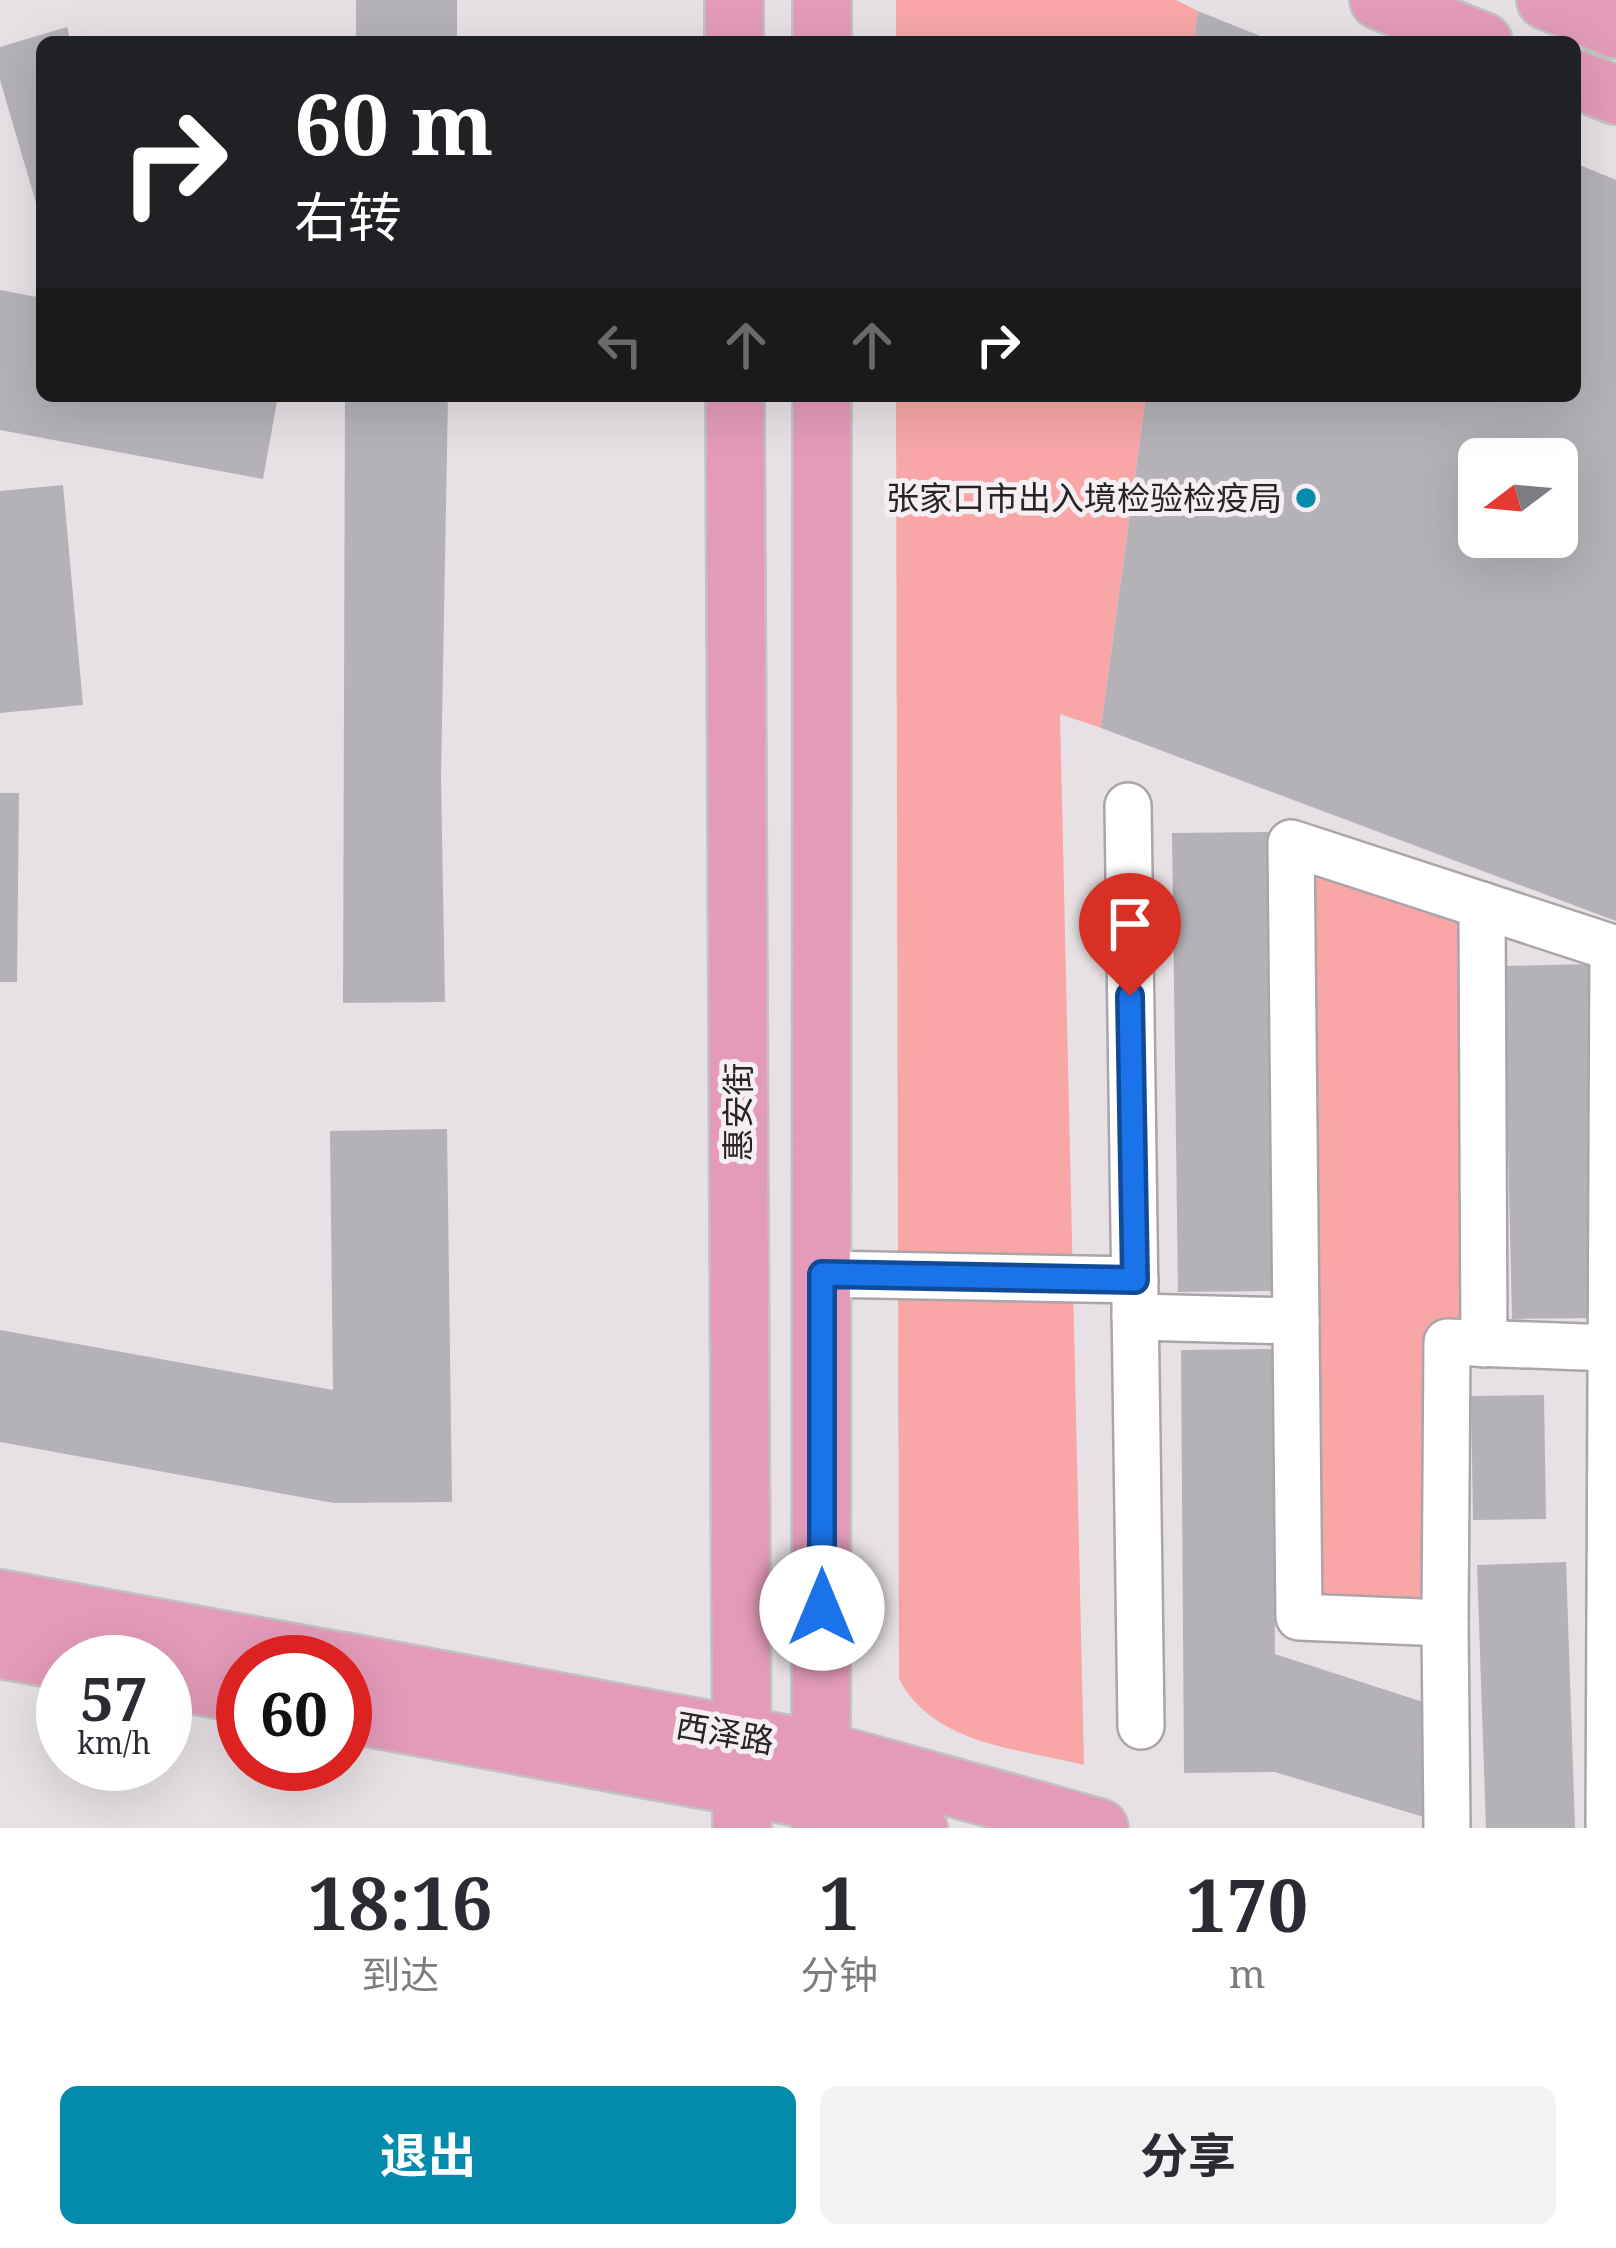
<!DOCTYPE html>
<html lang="zh">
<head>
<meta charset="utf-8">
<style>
	body { margin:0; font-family:"Noto Serif","Noto Sans SC",serif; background:#f2f2f3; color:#2b2b33; height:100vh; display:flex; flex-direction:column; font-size:45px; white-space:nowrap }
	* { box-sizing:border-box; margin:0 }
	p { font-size:39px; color:#7c7c81 }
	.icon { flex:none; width:66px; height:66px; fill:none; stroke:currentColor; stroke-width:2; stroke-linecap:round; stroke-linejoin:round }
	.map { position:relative; height:1828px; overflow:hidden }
	.drawer { display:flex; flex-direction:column; background:#fff; flex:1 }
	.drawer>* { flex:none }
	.hud { position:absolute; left:36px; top:36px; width:1545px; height:366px; border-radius:18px; box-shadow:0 12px 48px #0002; background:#202124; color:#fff; overflow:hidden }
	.needle { width:78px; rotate:254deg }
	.controls { position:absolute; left:1458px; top:438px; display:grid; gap:24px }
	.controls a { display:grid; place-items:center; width:120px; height:120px; border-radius:18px; background:#fff; box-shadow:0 12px 48px #0002; font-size:60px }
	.speed { position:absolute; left:36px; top:1635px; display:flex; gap:24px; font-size:60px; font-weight:700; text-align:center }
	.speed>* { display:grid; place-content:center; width:156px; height:156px; border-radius:50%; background:#fff; box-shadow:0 12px 48px #0002; line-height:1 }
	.speed small { font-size:30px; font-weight:400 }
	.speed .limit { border:18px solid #d22; background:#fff; color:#111 }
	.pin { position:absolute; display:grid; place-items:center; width:102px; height:102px; color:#fff; margin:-123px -51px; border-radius:50% 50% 50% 0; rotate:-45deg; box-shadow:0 0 12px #0007 }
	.pin .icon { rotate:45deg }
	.me { position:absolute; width:132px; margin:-66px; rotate:0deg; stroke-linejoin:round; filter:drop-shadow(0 0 9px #0008) }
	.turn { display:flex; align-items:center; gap:42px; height:252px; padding:0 60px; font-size:54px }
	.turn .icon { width:156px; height:156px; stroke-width:2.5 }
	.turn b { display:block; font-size:84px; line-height:102px }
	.lanes { display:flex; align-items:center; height:114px; padding:0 60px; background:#0003; justify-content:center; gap:60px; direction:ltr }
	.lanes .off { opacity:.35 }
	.eta { display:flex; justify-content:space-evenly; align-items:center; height:204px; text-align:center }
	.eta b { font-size:72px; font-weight:700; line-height:84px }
	.cta { display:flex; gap:24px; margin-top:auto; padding:24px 60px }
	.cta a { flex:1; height:138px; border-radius:18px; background:#048bab; color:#fff; font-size:48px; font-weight:700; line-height:138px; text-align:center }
	.cta a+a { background:#f2f2f3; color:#2b2b33 }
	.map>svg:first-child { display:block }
</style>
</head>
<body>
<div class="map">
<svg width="1616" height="1828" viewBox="0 0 1616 1828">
	<rect width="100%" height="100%" fill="#e7e1e6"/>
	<!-- green -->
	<g fill="#f8a6a6">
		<polygon points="896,0 1176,0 1198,11 1194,42 896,42"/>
		<path d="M896 396H1146L1101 728 1060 714 1084 1765C1016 1748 934 1745 899 1679Z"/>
		<polygon points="1308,870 1468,918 1473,1327 1434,1324 1429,1606 1314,1601"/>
	</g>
	<!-- building -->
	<g fill="#b4b1b7" fill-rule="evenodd">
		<rect x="356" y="0" width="101" height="42"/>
		<polygon points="1198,11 1275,42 1194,42"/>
		<polygon points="67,27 71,42 42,42 41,220 0,80 0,47"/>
		<path d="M1575 163 1616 180V921L1101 728 1146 396H1575ZM1479 459H1557V537H1479Z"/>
		<polygon points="0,290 42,298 42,396 278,396 263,479 0,430"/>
		<polygon points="345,396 448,396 441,777 445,1002 343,1003"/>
		<polygon points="63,485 83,705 0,713 0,491"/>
		<polygon points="0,793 19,793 17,982 0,982"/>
		<polygon points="1268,832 1274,1291 1178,1292 1172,833"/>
		<polygon points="1590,964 1598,1318 1512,1319 1504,966"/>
		<polygon points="447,1129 452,1502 334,1503 0,1442 0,1330 333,1390 330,1131"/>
		<polygon points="1273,1349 1275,1654 1426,1703 1427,1818 1275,1772 1184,1773 1181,1350"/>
		<polygon points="1544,1395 1546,1519 1473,1520 1471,1396"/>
		<polygon points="1566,1562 1575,1828 1486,1828 1477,1565"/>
	</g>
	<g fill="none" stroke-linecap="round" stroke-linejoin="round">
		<!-- minor casing -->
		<g stroke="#aba5aa" stroke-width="50">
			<g id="minor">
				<polyline points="1128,806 1141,1726"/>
				<polyline points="1482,905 1484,1344"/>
				<polyline points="822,1274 1135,1280"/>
				<polyline points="1135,1317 1296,1321"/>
				<polyline points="1445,1623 1447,1828"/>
				<polyline points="1609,1828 1613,948 1291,843 1299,1617 1445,1623 1447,1342 1611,1348"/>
			</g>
		</g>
		<!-- major casing -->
		<g stroke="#c2c2c2" stroke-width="62">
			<g id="major">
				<polyline points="734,0 734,42"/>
				<polyline points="822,0 822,42"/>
				<polyline points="1379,0 1483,42"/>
				<polyline points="1546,0 1616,29"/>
				<polyline points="1575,79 1616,95"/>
				<polyline points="735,396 742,1828"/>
				<polyline points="0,1599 342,1662"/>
				<polyline points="0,1649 71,1662"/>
				<polyline points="345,1662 822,1751 1099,1828"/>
				<polyline points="165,1679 243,1694"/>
				<polyline points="345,1713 820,1801 918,1828"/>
				<polyline points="821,1828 822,396"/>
			</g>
		</g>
		<!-- minor -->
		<use href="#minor" stroke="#fff" stroke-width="45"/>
		<!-- major -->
		<use href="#major" stroke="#e39bb9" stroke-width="57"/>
	</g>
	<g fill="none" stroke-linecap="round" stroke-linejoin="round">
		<!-- route casing -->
		<g stroke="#114b97" stroke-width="30">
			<polyline id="route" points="822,1608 822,1274 1135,1280 1130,996"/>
		</g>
		<!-- route -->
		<use href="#route" stroke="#1a73e8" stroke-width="21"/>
	</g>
	<!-- markers -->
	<circle fill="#048bab" stroke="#f5eff3" stroke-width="4.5" cx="1306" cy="498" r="12"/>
	<g text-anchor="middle" stroke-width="10" stroke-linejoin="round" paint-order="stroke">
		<!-- poi labels -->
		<g font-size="33" fill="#262425" stroke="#f5eff3" text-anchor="end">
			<text x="1282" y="510">张家口市出入境检验检疫局</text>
		</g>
		<!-- street labels -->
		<g font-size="33" fill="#262425" stroke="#f5eff3">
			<text transform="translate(738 1112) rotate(-90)" y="12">惠安街</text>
			<text transform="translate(725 1733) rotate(10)" y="12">西泽路</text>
		</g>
	</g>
</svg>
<div class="controls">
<a><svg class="needle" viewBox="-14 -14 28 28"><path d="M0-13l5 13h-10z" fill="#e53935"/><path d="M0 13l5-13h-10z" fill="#7c7c81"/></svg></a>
</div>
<div class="speed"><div>57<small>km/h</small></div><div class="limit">60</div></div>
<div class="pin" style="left:1130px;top:996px;background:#d93025"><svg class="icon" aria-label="arrive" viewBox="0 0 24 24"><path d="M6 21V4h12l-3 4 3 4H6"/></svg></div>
<svg class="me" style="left:822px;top:1608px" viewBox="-20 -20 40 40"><circle r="19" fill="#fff"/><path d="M0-13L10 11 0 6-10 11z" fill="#1a73e8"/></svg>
<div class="hud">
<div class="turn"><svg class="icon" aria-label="right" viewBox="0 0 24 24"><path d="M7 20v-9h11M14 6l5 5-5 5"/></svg><div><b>60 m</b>右转</div></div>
<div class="lanes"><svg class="icon off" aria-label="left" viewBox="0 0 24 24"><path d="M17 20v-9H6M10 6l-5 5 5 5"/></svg><svg class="icon off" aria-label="ahead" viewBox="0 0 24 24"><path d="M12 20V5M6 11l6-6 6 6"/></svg><svg class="icon off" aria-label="ahead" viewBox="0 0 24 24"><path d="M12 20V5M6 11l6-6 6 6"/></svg><svg class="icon" aria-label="right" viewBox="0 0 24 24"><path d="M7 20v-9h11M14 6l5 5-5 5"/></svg></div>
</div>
</div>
<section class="drawer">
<div class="eta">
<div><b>18:16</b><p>到达</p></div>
<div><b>1</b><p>分钟</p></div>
<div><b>170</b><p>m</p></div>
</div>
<div class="cta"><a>退出</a><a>分享</a></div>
</section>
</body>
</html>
